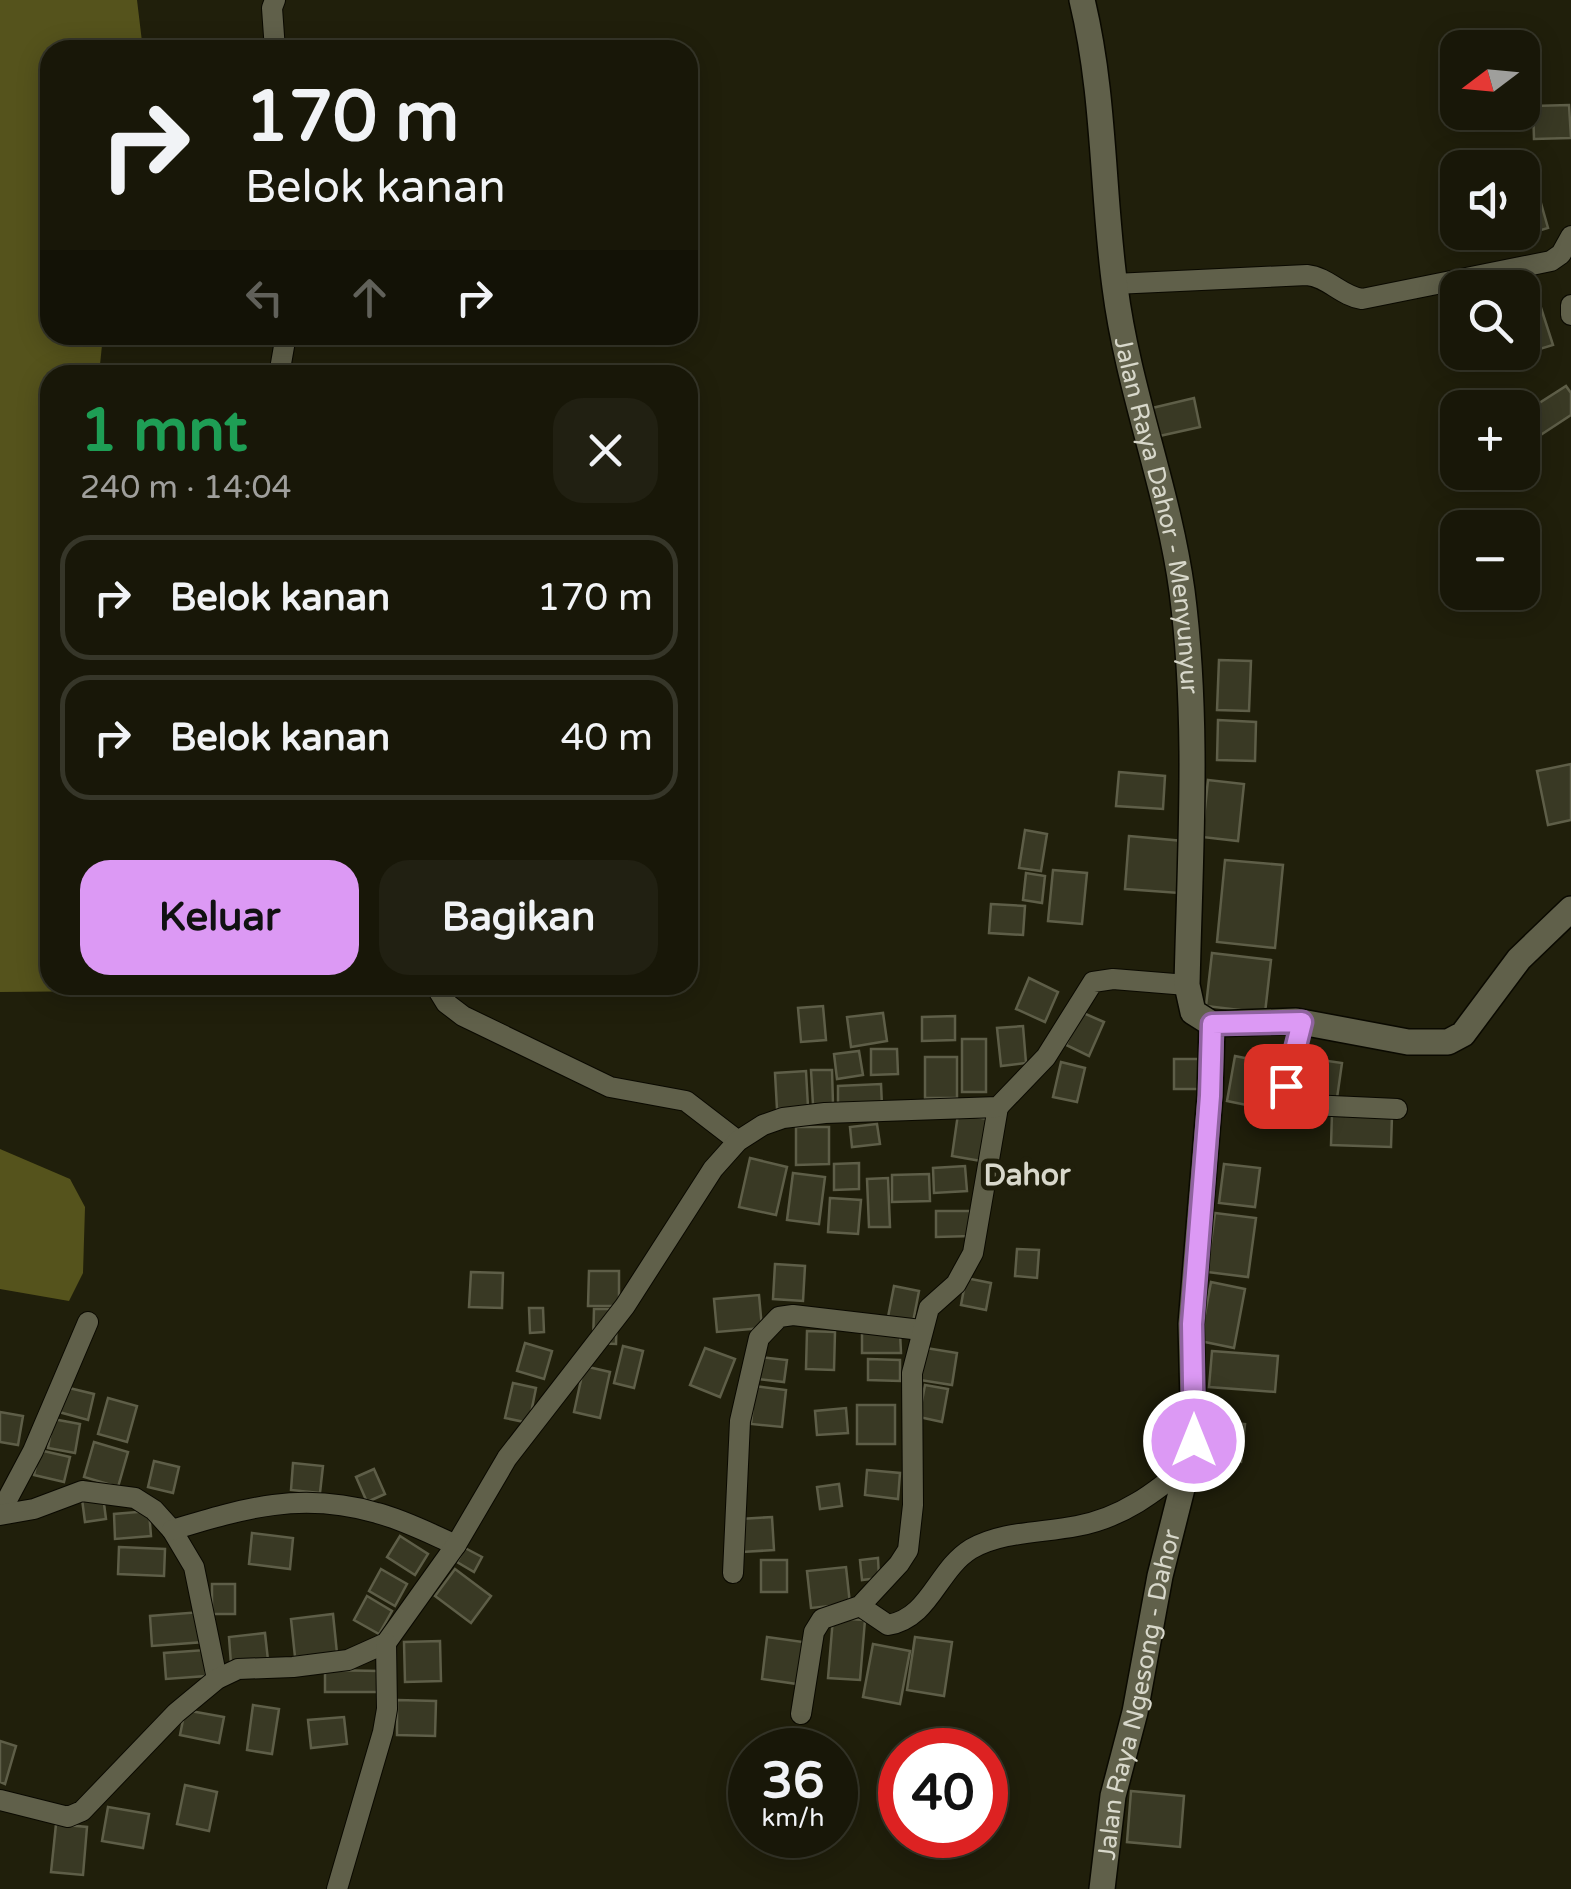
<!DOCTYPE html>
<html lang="id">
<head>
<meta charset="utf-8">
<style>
	body { margin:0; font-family:"Varela Round",sans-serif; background:#212012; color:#f1f3f6; height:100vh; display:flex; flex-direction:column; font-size:38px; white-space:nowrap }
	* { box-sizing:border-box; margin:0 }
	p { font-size:32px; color:#9f9f9c }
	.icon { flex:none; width:55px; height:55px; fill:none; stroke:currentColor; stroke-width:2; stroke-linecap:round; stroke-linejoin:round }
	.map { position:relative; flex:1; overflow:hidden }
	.sheet { position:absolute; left:40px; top:365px; width:658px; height:630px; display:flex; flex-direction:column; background:#181708; border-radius:30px; box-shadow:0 5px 25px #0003,0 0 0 2px #363629 }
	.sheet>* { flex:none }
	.hud { position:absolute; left:40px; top:40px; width:658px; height:305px; border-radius:30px; box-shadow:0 5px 25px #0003,0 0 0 2px #363629; background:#181708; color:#f1f3f6; overflow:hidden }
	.needle { width:65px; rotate:254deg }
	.fabs { position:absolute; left:1440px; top:30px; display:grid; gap:20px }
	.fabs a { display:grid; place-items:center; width:100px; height:100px; border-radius:20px; background:#181708; box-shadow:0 5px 25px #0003,0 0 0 2px #363629; font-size:50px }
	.speed { position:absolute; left:728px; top:1728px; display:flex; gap:20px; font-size:50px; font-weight:700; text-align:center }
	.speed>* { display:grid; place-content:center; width:130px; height:130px; border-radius:50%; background:#181708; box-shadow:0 5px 25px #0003,0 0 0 2px #363629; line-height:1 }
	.speed small { font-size:25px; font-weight:400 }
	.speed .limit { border:15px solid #d22; background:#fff; color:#111 }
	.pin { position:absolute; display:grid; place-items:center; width:85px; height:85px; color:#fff; margin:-42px; border-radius:20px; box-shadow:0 5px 15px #0006 }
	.me { position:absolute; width:110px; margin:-55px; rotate:0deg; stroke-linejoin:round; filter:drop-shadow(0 0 8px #0008) }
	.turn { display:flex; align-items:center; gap:35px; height:210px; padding:0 40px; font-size:45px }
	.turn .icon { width:130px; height:130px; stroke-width:2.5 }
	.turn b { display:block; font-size:70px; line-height:85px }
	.lanes { display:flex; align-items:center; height:95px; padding:0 40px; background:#0003; justify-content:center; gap:50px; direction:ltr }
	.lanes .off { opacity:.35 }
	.round { display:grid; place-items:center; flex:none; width:105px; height:105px; border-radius:30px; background:#212012 }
	.summary { display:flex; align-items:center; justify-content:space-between; height:170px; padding:0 40px }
	h1 { font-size:60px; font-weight:800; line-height:75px; color:#1e9e55 }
	.cta { display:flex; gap:20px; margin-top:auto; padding:20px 40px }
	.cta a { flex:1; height:115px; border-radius:30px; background:#dc99f4; color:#111; font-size:40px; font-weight:800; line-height:115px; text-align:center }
	.cta a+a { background:#212012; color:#f1f3f6 }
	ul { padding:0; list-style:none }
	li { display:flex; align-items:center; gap:30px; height:125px; margin:0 20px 15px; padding:0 20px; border:5px solid #363629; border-radius:30px }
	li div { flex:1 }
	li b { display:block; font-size:38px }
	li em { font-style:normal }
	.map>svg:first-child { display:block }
</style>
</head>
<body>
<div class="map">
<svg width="1571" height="1889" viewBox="0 0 1571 1889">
	<rect width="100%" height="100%" fill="#201f0b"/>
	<!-- forest -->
	<g fill="#55531c">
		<polygon points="0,0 137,0 143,50 50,50 50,335 103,335 99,375 50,375 50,985 108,985 107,991 0,992"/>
		<polygon points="0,1149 70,1179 85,1207 83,1273 69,1301 0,1289"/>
	</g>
	<!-- building -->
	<g fill="#393924" stroke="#5e5e48" stroke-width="2.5">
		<polygon points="1569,105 1571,138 1534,139 1533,106"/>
		<polygon points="1535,182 1548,228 1508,240 1506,232 1522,232 1522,186"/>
		<polygon points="1533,283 1553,345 1530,352 1522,327 1522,288 1519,288"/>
		<polygon points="1566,386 1571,393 1571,415 1536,438 1522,414"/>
		<polygon points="1194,398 1200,427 1155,437 1148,409"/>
		<polygon points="1219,660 1251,661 1249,711 1217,710"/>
		<polygon points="1218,720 1256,722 1255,761 1217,760"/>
		<polygon points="1571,764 1571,820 1548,825 1537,771"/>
		<polygon points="1119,772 1165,776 1163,809 1116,806"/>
		<polygon points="1208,780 1244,784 1238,841 1202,837"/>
		<polygon points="1025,830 1047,834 1041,871 1019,868"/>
		<polygon points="1129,836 1183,841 1179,893 1125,889"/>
		<polygon points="1225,860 1283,865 1275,948 1217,942"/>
		<polygon points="1053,870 1087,873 1082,924 1048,921"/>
		<polygon points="1026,873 1045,876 1042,903 1023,900"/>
		<polygon points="991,904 1025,906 1023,935 989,933"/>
		<polygon points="1212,953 1271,960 1265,1013 1206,1006"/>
		<polygon points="1029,978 1058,992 1045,1022 1016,1009"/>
		<polygon points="823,1006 826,1040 801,1042 798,1008"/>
		<polygon points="1081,1012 1104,1022 1089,1056 1066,1045"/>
		<polygon points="883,1013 887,1041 851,1047 847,1017"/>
		<polygon points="955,1016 955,1040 922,1041 922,1017"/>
		<polygon points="1023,1026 1026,1063 1001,1066 997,1028"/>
		<rect x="962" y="1039" width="24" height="53"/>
		<polygon points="871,1049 897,1049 898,1074 871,1075"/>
		<polygon points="859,1051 863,1075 837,1079 834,1054"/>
		<polygon points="1235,1056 1280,1065 1271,1110 1227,1101"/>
		<rect x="925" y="1057" width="32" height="41"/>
		<polygon points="1307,1058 1342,1063 1337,1098 1302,1093"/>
		<rect x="1174" y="1059" width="27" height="30"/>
		<polygon points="1061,1062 1085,1068 1077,1102 1053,1097"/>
		<polygon points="811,1070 832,1070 833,1104 813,1105"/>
		<polygon points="806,1071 808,1107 777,1109 775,1073"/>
		<polygon points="881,1084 882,1106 838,1107 838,1086"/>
		<polygon points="1332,1113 1392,1116 1391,1147 1331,1145"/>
		<polygon points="958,1114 988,1119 981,1161 952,1156"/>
		<polygon points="877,1124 880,1144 852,1147 850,1127"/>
		<polygon points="796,1127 829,1127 829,1164 796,1165"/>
		<polygon points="750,1158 787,1167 776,1215 739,1207"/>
		<polygon points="859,1163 859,1189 834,1190 834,1164"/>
		<polygon points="1224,1164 1260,1168 1255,1207 1219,1203"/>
		<polygon points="965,1166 967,1191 934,1193 933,1168"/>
		<polygon points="793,1173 825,1177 819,1224 787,1220"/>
		<polygon points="929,1174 930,1201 892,1202 892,1175"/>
		<polygon points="888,1178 890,1227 869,1227 867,1179"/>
		<polygon points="830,1198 861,1200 858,1234 828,1232"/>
		<polygon points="936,1211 970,1211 971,1236 936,1237"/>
		<polygon points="1215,1213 1256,1218 1248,1277 1207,1272"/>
		<polygon points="1017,1249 1039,1250 1037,1278 1015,1276"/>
		<polygon points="775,1264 805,1266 803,1301 773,1299"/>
		<polygon points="589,1271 619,1271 619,1306 588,1306"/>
		<polygon points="471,1272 503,1273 502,1308 469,1307"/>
		<polygon points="966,1278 991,1283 986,1310 961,1305"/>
		<polygon points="1211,1282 1245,1289 1234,1348 1200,1341"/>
		<polygon points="894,1286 919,1291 913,1322 888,1317"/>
		<polygon points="759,1295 762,1328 717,1332 714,1299"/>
		<polygon points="529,1308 543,1308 544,1332 530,1333"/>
		<polygon points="594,1309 617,1309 616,1344 593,1343"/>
		<polygon points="807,1331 835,1332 834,1370 806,1369"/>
		<polygon points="862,1332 900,1332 901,1353 862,1353"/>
		<polygon points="525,1343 552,1351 544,1379 517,1371"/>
		<polygon points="623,1346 643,1351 634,1388 614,1383"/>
		<polygon points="705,1348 735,1359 720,1397 690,1385"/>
		<polygon points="926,1348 957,1353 952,1385 920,1380"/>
		<polygon points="1212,1351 1278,1356 1275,1392 1209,1387"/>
		<polygon points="760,1357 787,1360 784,1382 757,1379"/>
		<polygon points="868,1359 900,1360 900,1381 868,1380"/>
		<polygon points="584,1366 610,1372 600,1418 574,1412"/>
		<polygon points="513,1383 536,1388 529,1423 505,1418"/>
		<polygon points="925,1385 948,1389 942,1422 919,1417"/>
		<polygon points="755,1386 786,1390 782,1427 751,1424"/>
		<polygon points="65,1387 94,1394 88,1420 59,1412"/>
		<polygon points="108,1398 137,1406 127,1442 98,1434"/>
		<rect x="857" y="1405" width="38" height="39"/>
		<polygon points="846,1408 848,1433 817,1435 815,1411"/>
		<polygon points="0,1412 23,1416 18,1445 0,1442"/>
		<polygon points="53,1419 80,1424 75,1453 48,1448"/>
		<polygon points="1206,1420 1245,1424 1241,1462 1203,1458"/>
		<polygon points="94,1442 128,1452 118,1487 84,1477"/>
		<polygon points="39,1450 70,1457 64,1482 34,1475"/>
		<polygon points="154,1461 179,1467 173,1493 148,1487"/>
		<polygon points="293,1463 323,1466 320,1493 291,1490"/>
		<polygon points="374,1469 385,1494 367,1502 356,1477"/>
		<polygon points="867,1470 900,1473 898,1499 865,1495"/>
		<polygon points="839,1484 842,1506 820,1509 817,1487"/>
		<polygon points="103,1496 106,1519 85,1522 82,1499"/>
		<polygon points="149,1511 151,1536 115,1539 114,1514"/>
		<polygon points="772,1517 774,1550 742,1552 740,1519"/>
		<polygon points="252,1533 293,1538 290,1569 249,1564"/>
		<polygon points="400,1536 428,1554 415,1575 387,1557"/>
		<polygon points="119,1547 165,1549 164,1576 118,1574"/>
		<polygon points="465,1548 482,1557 474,1572 457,1562"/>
		<polygon points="878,1558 879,1578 862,1580 860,1560"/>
		<rect x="761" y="1560" width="26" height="32"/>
		<polygon points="846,1567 850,1604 811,1608 807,1571"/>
		<polygon points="381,1569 407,1584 395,1606 369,1591"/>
		<polygon points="455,1569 491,1596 471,1623 435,1596"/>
		<rect x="212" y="1584" width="23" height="30"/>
		<polygon points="367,1596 392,1611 379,1634 354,1620"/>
		<polygon points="201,1612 204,1642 152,1646 150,1616"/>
		<polygon points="333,1614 337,1653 295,1657 291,1619"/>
		<polygon points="833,1618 865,1620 860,1680 828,1678"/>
		<polygon points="265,1633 268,1660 231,1664 229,1637"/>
		<polygon points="767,1637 803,1642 797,1684 762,1679"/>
		<polygon points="915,1637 952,1642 944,1696 907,1690"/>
		<polygon points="440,1641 441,1681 405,1682 404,1642"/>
		<polygon points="873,1644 910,1651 900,1704 863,1697"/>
		<polygon points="205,1650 206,1676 166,1679 164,1653"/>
		<polygon points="325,1670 380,1671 379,1692 325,1692"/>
		<polygon points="397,1700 436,1701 435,1736 397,1735"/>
		<polygon points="253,1705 279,1709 272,1754 247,1750"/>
		<polygon points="185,1710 224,1717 219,1743 180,1735"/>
		<polygon points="344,1717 347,1744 311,1748 308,1720"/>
		<polygon points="0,1741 16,1746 5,1784 0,1782"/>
		<polygon points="185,1785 217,1792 209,1831 177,1824"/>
		<polygon points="1131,1791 1184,1796 1180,1847 1127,1842"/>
		<polygon points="108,1807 149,1814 143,1848 102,1841"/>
		<polygon points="56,1824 87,1827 83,1875 51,1872"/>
	</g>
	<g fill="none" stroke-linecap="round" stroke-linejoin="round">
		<!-- minor casing -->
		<g stroke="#0a0900" stroke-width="22">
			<g id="minor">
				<polyline points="275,50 272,8 275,0"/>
				<path d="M1114 284 1307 275C1328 277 1341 296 1362 299L1551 261 1561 254 1571 236"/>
				<polyline points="1571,305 1571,315"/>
				<polyline points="279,375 286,335"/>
				<polyline points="435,985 446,1003 463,1016 610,1087 686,1101 738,1141"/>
				<polyline points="1302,1022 1286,1086 1288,1104 1397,1109"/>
				<polyline points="0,1513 33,1451 88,1322"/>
				<polyline points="0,1515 34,1509 82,1491 135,1498 154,1510 172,1530 194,1567 217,1679"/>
				<path d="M172 1530C245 1508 301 1491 377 1513 404 1520 431 1534 456 1545"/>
				<polyline points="733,1573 740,1421 759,1338 779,1317 793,1315 921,1330"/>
				<path d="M860 1606 888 1625C930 1618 937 1570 971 1549 1003 1531 1042 1533 1077 1526 1122 1518 1156 1492 1190 1463"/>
				<polyline points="801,1714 814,1632 822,1619 860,1606 899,1564 908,1550 913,1505 912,1373 929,1308 956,1284 973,1253 998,1107"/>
				<polyline points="0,1800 68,1817 82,1811 176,1713 217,1679 238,1669 293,1667 348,1660 386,1643 456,1545 507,1458 625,1306 713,1169 738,1141 763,1125 783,1118 825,1113 998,1107 1046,1057 1093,982 1113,979 1187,985"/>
				<polyline points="337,1889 383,1732 387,1709 386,1643"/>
			</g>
		</g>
		<!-- tertiary casing -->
		<g stroke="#0a0900" stroke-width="28">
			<g id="tertiary">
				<path id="s1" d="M1082 0C1105 95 1102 191 1115 287 1128 390 1168 488 1182 591 1199 722 1190 854 1187 985L1193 1012 1212 1024 1296 1021 1408 1042H1448L1463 1034 1519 959 1571 909"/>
				<path id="s2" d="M1102 1889 1113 1796 1135 1712 1160 1576 1194 1441 1191 1324 1210 1096 1212 1024"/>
			</g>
		</g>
		<!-- minor -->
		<use href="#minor" stroke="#60604a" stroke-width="20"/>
		<!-- tertiary -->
		<use href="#tertiary" stroke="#60604a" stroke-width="25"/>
	</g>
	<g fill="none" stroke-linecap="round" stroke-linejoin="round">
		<!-- route casing -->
		<g stroke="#8f639f" stroke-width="25">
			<polyline id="route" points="1194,1441 1192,1324 1210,1096 1212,1024 1302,1022 1286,1086"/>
		</g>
		<!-- route -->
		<use href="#route" stroke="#dc99f4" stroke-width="18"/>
	</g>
	<g text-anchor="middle" stroke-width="10" stroke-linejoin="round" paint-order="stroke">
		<!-- street labels -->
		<g font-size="25" fill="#d8d8cb" stroke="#201f0b">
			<text dy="9" stroke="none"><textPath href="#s1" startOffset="522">Jalan Raya Dahor - Menyunyur</textPath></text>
			<text dy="9" stroke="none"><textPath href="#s2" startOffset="198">Jalan Raya Ngesong - Dahor</textPath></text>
		</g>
		<!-- quarter labels -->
		<g font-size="30" font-weight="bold" fill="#d8d8cb" stroke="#201f0b">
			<text x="1027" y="1185">Dahor</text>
		</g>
	</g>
</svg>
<div class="fabs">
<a><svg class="needle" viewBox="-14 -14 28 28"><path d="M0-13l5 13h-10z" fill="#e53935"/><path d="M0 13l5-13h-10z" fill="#9f9f9c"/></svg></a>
<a><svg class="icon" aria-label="sound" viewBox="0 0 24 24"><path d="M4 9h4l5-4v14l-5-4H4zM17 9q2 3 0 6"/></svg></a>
<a><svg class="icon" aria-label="search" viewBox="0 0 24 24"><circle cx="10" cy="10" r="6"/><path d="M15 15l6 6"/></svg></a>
<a>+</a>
<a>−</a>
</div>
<div class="speed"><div>36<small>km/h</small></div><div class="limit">40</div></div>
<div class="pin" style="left:1286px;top:1086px;background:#d93025"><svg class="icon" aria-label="arrive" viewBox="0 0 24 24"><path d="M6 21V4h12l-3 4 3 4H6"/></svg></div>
<svg class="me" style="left:1194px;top:1441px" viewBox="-20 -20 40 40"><circle r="17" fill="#dc99f4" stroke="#fff" stroke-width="3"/><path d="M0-11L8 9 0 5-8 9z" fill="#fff"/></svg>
<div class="hud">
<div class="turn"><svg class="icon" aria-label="right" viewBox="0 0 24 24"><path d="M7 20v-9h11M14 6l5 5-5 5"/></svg><div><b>170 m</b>Belok kanan</div></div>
<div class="lanes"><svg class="icon off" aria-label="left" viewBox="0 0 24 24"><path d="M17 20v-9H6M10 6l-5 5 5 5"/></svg><svg class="icon off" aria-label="ahead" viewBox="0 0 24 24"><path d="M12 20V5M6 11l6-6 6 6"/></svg><svg class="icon" aria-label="right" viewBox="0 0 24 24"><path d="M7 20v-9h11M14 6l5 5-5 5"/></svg></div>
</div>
<section class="sheet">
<div class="summary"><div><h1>1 mnt</h1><p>240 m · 14:04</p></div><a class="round"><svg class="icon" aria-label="close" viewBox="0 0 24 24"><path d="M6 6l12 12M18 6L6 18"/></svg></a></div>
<ul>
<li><svg class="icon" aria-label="right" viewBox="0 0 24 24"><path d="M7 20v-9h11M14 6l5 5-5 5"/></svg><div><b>Belok kanan</b></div><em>170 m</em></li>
<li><svg class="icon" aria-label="right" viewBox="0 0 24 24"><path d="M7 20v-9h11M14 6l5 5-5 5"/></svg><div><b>Belok kanan</b></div><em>40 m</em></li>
</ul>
<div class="cta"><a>Keluar</a><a>Bagikan</a></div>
</section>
</div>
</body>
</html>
